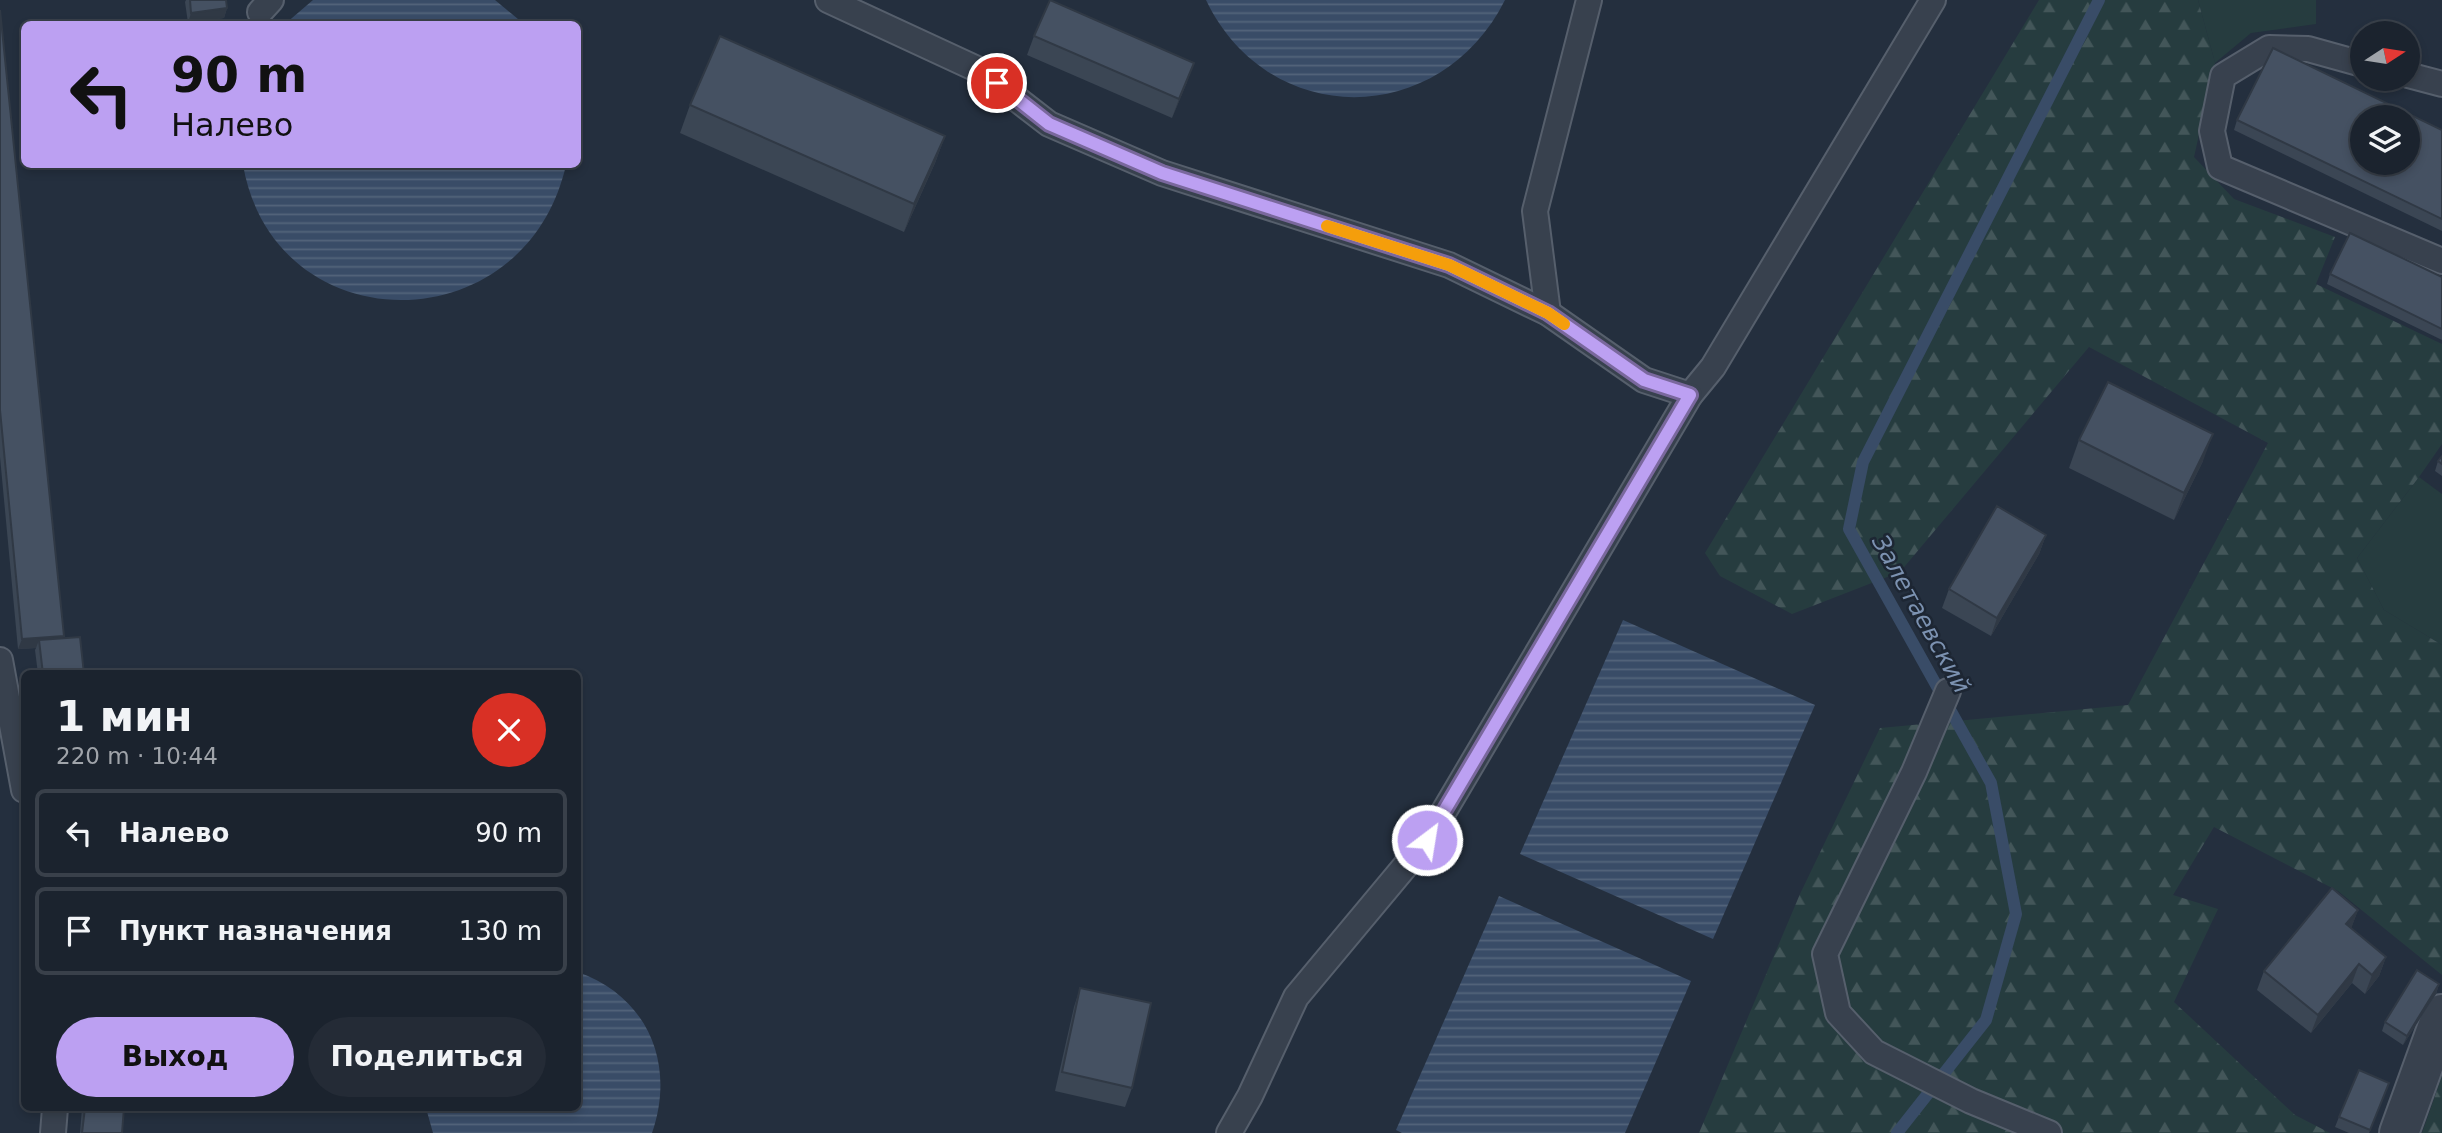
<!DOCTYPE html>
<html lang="ru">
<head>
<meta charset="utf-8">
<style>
	body { margin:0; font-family:"DejaVu Sans",sans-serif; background:#242b36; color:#f1f3f6; height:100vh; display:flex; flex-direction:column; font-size:26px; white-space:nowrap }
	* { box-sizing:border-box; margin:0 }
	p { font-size:23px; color:#a0a4aa }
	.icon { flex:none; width:38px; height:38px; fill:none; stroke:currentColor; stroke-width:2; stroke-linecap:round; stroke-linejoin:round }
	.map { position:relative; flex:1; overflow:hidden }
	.sheet { position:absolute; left:21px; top:670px; width:560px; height:441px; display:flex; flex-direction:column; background:#1b232e; border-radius:10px; box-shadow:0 4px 10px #0003,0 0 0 2px #39404a }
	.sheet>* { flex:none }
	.hud { position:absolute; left:21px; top:21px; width:560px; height:147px; border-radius:10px; box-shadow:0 4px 10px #0003,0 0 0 2px #39404a; background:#bca0f2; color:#111; overflow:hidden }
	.needle { width:46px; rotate:78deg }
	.tools { position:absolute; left:2350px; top:21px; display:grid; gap:14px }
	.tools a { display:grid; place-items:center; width:70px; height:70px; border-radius:50%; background:#1b232e; box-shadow:0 4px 10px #0003,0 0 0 2px #39404a; font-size:35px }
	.pin { position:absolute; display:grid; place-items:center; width:60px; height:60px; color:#fff; margin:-30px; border:4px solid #fff; border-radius:50%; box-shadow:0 2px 7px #0007 }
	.me { position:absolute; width:77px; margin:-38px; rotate:31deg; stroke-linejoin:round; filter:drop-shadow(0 0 5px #0008) }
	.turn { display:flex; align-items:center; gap:24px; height:147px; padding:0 35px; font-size:32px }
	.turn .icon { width:91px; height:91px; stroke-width:2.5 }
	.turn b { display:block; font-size:49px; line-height:60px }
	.round { display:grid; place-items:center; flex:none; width:74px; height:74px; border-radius:37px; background:#242b36 }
	.head { display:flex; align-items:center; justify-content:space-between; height:119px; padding:0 35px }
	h1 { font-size:42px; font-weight:600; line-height:52px }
	.primary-button { display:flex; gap:14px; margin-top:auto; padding:14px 35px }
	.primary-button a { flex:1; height:80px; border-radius:42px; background:#bca0f2; color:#111; font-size:28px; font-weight:600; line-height:80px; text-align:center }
	.primary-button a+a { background:#242b36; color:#f1f3f6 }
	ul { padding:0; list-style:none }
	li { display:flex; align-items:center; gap:21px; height:88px; margin:0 14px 10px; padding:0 21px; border:4px solid #39404a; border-radius:10px }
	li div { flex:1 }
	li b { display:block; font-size:26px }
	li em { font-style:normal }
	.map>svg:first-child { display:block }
</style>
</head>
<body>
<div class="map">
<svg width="2442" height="1133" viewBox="0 0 2442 1133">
	<defs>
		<pattern id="forest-firs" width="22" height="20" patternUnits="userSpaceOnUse" patternTransform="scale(1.75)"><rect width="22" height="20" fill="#263c3f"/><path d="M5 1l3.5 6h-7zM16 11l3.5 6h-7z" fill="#435659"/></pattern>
		<pattern id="water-rules" width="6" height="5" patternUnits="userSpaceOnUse" patternTransform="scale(1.75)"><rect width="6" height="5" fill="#394c67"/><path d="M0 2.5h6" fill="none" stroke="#53647b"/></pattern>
	</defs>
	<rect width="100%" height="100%" fill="#242f3e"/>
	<!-- green -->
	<g fill="#263c3f">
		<polygon points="2198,0 2316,0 2316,24 2251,33 2215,63"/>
		<polygon points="2419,477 2442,494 2442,645 2384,610 2357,558"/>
	</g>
	<!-- forest -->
	<g fill="url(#forest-firs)">
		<polygon points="2039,0 2198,0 2215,63 2194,157 2234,199 2335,237 2316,284 2442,344 2442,444 2419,477 2357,558 2384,610 2442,645 2442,975 2338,891 2214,827 2173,895 2218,909 2174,1002 2295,1115 2330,1133 1699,1133 1800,894 1880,728 2128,705 2268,443 2089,347 1900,572 1792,614 1720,576 1705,553"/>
		<polygon points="2442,1076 2442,1133 2422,1133"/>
	</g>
	<!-- water -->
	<g fill="url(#water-rules)">
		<polygon points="313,0 495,0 524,24 285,24"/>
		<path d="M1206 0H1505C1441 128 1269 131 1206 0Z"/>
		<path d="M243 165V164L566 165C525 345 275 345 243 165Z"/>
		<polygon points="1623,620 1815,705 1713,939 1520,854"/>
		<polygon points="1499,896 1691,981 1625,1133 1402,1133 1396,1130"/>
		<path d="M578 972C648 997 676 1064 652 1133H433L426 1108H578Z"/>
	</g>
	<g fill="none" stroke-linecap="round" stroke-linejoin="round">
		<!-- stream -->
		<polyline stroke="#394c67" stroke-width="12" points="1897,1133 1986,1020 2016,914 1991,783 1849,529 1863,462 2099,0"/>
		<!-- lane casing -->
		<g stroke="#565f6c" stroke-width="28">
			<g id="lane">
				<polyline points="828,0 979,70 1049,124 1162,173 1449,265 1548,313 1644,380 1690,395 1713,367 1933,0"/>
				<polyline points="260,12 271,0"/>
				<polyline points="2362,64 2308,49 2269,48 2223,76 2212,131 2220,167 2442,261"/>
				<polyline points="2408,75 2442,84"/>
				<polyline points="1548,313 1535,211 1589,0"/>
				<polyline points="0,660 24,790"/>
				<polyline points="1948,691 1914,772 1825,954 1838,1013 1874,1052 1971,1101 2049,1133"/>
				<polyline points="53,1133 55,1108"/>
				<polyline points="1229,1133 1250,1096 1296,997 1427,840 1690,395"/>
			</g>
		</g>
		<!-- street casing -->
		<g stroke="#565f6c" stroke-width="42">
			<polyline id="street" points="2399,1133 2442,1014"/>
		</g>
		<!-- lane -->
		<use href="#lane" stroke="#38414e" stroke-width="24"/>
		<!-- street -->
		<use href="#street" stroke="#38414e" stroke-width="38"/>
	</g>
	<!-- wall -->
	<g fill="#3b4654">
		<polygon points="186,0 226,0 227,8 224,18 188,23 185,2"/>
		<polygon points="0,10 63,638 84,674 38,674 35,650 36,648 18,649 0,457"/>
		<polygon points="1034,36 1187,82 1172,118 1027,55"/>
		<polygon points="690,105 945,136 935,163 904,232 680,133"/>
		<polygon points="2237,120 2442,130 2442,231 2234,130"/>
		<polygon points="2330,274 2442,277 2442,340 2327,284"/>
		<polygon points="2079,440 2203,461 2174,520 2069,468"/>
		<polygon points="2442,456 2442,476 2435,471 2438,461"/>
		<polygon points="2046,535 2039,554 1991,636 1942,608 1949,589"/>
		<polygon points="2358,910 2351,928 2386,957 2379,976 2365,994 2352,983 2311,1033 2257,990 2264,971"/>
		<polygon points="2439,984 2436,994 2403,1045 2382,1031 2385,1022"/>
		<polygon points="1080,988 1132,1088 1125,1107 1055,1091 1074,1007"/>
		<polygon points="2389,1083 2369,1133 2349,1133 2335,1127 2339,1117"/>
		<polygon points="82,1108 124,1108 122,1133 80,1133"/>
	</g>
	<!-- shaded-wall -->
	<g fill="#303945">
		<polygon points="227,8 224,18 188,23 191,13"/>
		<polygon points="1194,63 1187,82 1172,118 1179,99"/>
		<polygon points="945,136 935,163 904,232 914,204"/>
		<polygon points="2213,434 2203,461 2174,520 2184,493"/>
		<polygon points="2046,535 2039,554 1991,636 1997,618"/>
		<polygon points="64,636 60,646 39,640 36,648 18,649 22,639"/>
		<polygon points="2358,910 2351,929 2346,924"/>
		<polygon points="2386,957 2379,976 2365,994 2372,975"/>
		<polygon points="2359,964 2352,983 2311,1033 2318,1015"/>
		<polygon points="2439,984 2436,994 2403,1045 2407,1036"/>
	</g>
	<!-- building -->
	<g fill="#455162" stroke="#303945" stroke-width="2" fill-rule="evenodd">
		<polygon points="190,0 226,0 227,8 191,13"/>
		<polygon points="1050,0 1194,63 1179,99 1034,36"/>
		<polygon points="0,10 64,636 22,639 0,410"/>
		<polygon points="720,36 945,136 914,204 690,105"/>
		<path d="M2273 48 2442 130V219L2237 120ZM2362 117H2408V163H2362Z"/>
		<polygon points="2350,233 2442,277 2442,329 2330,274"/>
		<polygon points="2108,382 2213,434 2184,493 2079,440"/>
		<polygon points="2442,456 2442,464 2438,461"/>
		<polygon points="1997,506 2046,535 1997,618 1949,589"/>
		<polygon points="80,637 84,674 43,674 39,640"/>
		<polygon points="2332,888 2358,910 2346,924 2386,957 2372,975 2359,964 2318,1015 2264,971"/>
		<polygon points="2417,970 2439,984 2407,1036 2385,1022"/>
		<polygon points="1080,988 1151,1003 1132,1088 1062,1072"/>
		<polygon points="2359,1070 2389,1083 2370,1130 2339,1117"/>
		<polygon points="85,1108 124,1108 122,1133 82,1133"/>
	</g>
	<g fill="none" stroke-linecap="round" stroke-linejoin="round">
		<!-- route casing -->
		<g stroke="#7a689d" stroke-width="18">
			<polyline id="route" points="997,83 1049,124 1162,173 1449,265 1548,313 1644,380 1690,395 1427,840"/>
		</g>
		<!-- route -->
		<use href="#route" stroke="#bca0f2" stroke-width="12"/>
		<!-- slow -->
		<polyline stroke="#f59e0b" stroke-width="12" points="1327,226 1449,265 1548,313 1564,324"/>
	</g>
	<g text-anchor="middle" stroke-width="5" stroke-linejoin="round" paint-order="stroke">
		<!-- water labels -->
		<g font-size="24" font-style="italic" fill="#7c92b1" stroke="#1d2633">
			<text transform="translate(1921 614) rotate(61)" y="8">Залетаевский</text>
		</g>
	</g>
</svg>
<div class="tools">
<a><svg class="needle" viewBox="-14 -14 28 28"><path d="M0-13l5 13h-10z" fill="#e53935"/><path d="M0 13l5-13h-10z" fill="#a0a4aa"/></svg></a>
<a><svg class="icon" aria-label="layers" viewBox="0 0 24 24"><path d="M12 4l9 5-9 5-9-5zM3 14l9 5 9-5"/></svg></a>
</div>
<div class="pin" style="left:997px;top:83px;background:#d93025"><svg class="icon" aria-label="arrive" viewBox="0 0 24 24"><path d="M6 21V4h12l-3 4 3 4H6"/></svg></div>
<svg class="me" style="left:1427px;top:840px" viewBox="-20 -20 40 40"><circle r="17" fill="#bca0f2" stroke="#fff" stroke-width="3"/><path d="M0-11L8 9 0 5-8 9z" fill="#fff"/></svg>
<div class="hud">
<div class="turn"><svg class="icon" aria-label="left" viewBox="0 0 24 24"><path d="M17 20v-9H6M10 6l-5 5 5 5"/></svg><div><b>90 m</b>Налево</div></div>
</div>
<section class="sheet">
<div class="head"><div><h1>1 мин</h1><p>220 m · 10:44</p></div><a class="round" style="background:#d93025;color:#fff"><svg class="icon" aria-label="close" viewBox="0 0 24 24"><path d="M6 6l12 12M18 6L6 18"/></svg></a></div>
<ul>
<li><svg class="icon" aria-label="left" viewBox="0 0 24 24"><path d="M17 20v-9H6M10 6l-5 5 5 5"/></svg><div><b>Налево</b></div><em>90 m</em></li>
<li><svg class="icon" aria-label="arrive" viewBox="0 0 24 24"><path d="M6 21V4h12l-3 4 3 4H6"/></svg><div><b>Пункт назначения</b></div><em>130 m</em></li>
</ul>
<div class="primary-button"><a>Выход</a><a>Поделиться</a></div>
</section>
</div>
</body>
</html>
